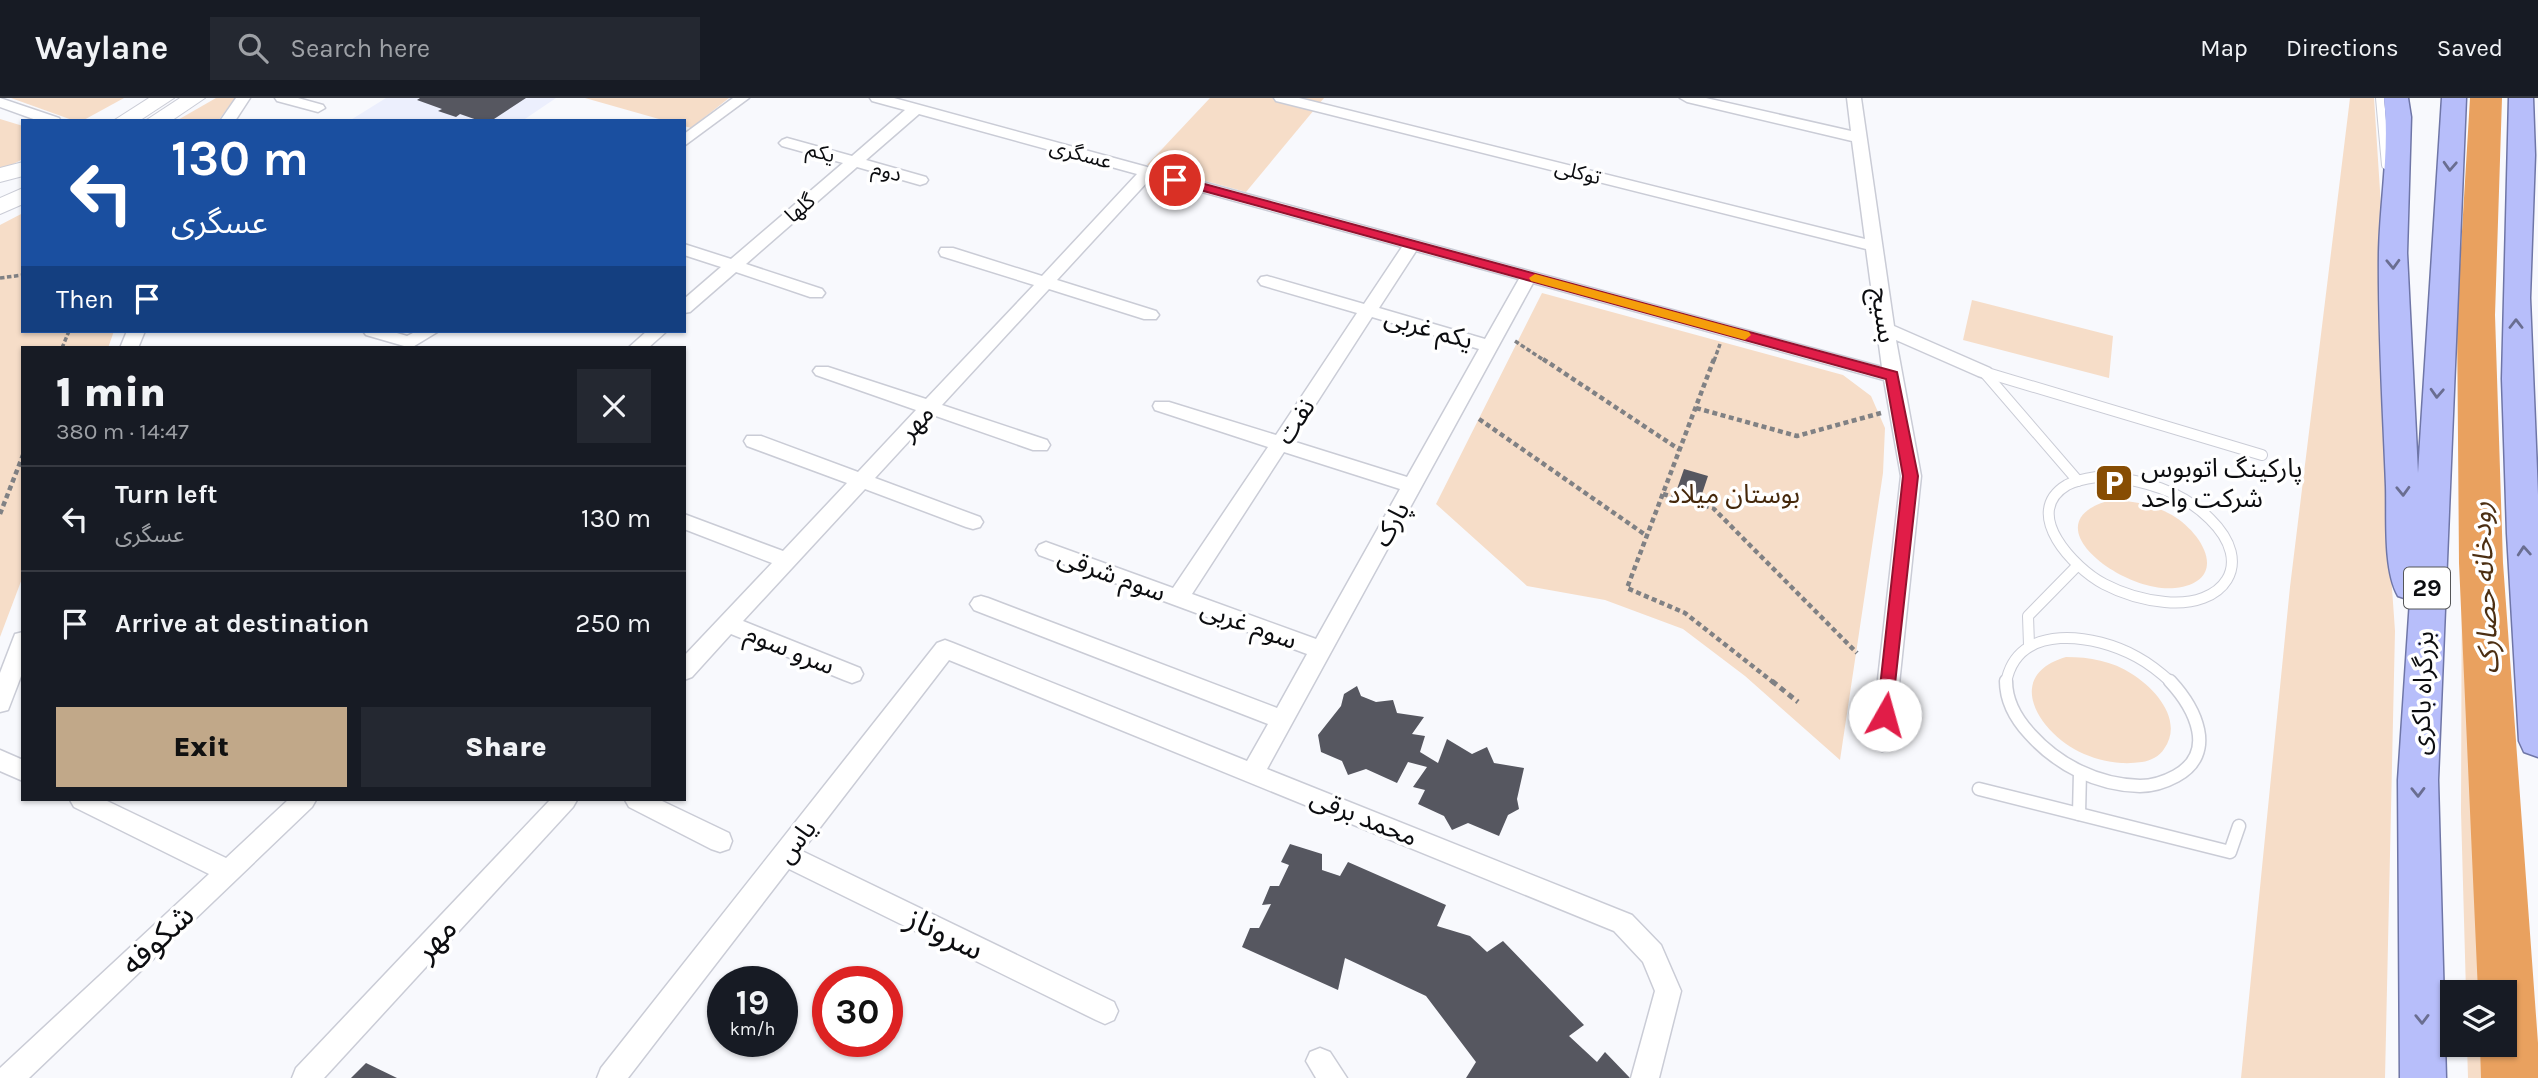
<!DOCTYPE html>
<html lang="en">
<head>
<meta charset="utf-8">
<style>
	body { margin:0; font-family:Karla,"Noto Sans Arabic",sans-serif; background:#242831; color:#f1f3f6; height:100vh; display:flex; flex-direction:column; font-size:26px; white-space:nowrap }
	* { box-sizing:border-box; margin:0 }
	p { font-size:23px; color:#9ea1a6 }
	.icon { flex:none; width:38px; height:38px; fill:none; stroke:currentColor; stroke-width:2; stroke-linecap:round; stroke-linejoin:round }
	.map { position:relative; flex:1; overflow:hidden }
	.drawer { position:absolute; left:21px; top:248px; width:665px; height:455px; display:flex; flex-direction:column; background:#171b24; border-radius:0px; box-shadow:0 2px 5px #0004 }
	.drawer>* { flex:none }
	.guide { position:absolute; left:21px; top:21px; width:665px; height:214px; border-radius:0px; box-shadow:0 2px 5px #0004; background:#1a4fa0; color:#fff; overflow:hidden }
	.fabs { position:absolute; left:2440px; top:882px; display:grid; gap:14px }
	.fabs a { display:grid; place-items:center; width:77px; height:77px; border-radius:0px; background:#171b24; box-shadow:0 2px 5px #0004; font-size:35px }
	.speed { position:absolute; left:707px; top:868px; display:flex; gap:14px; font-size:35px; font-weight:700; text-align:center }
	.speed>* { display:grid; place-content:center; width:91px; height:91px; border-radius:50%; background:#171b24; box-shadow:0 2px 5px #0004; line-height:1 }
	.speed small { font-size:18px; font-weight:400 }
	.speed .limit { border:10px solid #d22; background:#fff; color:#111 }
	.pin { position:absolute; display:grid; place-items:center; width:60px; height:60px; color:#fff; margin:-30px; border:4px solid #fff; border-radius:50%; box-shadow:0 2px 7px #0007 }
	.me { position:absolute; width:77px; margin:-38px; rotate:7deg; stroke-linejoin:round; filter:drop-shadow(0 0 5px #0008) }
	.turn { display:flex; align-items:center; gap:24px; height:147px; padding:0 35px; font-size:32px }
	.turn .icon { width:91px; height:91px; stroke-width:2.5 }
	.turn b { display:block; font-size:49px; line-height:60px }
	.then { display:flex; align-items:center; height:66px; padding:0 35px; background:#0003; gap:14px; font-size:26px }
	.round { display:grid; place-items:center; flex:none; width:74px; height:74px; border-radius:0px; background:#242831 }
	.headline { display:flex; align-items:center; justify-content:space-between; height:119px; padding:0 35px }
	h1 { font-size:42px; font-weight:800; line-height:52px }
	.primary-button { display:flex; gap:14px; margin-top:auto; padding:14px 35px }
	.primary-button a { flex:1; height:80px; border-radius:0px; background:#c1a889; color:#111; font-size:28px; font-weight:800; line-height:80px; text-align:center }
	.primary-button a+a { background:#242831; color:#f1f3f6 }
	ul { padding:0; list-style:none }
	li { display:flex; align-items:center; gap:21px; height:105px; padding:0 35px; border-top:2px solid #363941 }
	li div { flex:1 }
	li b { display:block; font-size:26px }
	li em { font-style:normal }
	header { display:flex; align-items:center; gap:42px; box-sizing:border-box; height:98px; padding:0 35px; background:#171b24; border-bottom:2px solid #363941 }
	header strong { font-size:33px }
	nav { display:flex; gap:38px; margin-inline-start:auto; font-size:24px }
	.search { width:490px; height:63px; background:#242831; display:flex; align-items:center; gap:18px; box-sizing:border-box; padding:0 24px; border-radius:0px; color:#9ea1a6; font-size:26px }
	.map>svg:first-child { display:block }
</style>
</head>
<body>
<header>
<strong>Waylane</strong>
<div class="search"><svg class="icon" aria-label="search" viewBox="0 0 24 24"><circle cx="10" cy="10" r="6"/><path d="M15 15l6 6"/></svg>Search here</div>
<nav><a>Map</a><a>Directions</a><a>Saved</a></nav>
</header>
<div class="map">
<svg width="2538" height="980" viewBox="0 0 2538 980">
	<rect width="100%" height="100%" fill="#f8f9fd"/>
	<!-- built -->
	<polygon fill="#eceffd" points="386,0 556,0 522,23 349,23"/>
	<!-- green -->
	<g fill="#f6ddc8">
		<polygon points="11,0 124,0 82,23 75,23"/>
		<polygon points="216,0 235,0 218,23 176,23"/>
		<polygon points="585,0 729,0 691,30 684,28 684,23 666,23"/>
		<polygon points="1210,0 1324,0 1246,94 1147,67"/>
		<polygon points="2350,0 2374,0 2388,216 2389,447 2395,533 2385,980 2241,980 2290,489"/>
		<polygon points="0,21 23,28 23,61 0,73"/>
		<polygon points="23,115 23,233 114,233 108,250 23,250 23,478 0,539 0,127"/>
		<polygon points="1542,195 1843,277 1871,298 1885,330 1883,375 1840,662 1745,578 1683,531 1605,502 1527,488 1436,406"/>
		<polygon points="1972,202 2113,238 2109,280 1963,242"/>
		<path d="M2111 402C2133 403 2153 406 2172 417 2204 436 2230 483 2175 490 2123 496 2027 424 2111 402Z"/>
		<polygon points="2462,422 2499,433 2504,683 2525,980 2468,980 2467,947 2504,947 2504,894 2466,894 2461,714"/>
		<path d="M2066 559C2090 559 2112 563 2132 576 2156 591 2184 623 2164 651 2160 658 2150 663 2142 664 2122 667 2103 664 2084 656 2041 638 2001 578 2066 559Z"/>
	</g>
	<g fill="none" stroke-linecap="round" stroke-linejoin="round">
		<!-- river -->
		<polygon fill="#e9a15f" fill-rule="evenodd" points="2470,0 2502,0 2495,217 2503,465 2538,945 2538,980 2481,980 2480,947 2504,947 2504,894 2478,894 2459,465 2457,217"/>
	</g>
	<!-- building -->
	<g fill="#565760">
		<polygon points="420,0 526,0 491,23 480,23 460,16 456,19 438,13 442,11 417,2"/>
		<polygon points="1684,371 1708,378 1700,402 1676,394"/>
		<polygon points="1357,588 1361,598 1376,604 1393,602 1397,615 1424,619 1412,636 1425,638 1420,654 1438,665 1447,641 1472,656 1487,649 1494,665 1524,670 1517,701 1519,711 1508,717 1499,738 1468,725 1452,732 1444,718 1418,706 1425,692 1413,689 1427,669 1408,664 1397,685 1366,671 1348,677 1342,663 1321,654 1318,637 1341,608 1344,596"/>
		<polygon points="1290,746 1322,756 1322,772 1340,778 1348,764 1446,807 1437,828 1470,838 1487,854 1503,843 1584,927 1569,938 1597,964 1605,954 1630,980 1466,980 1476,964 1426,898 1345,860 1338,892 1242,849 1250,830 1259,830 1271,806 1262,807 1270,788 1279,788 1289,767 1281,764"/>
		<polygon points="366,965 397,980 351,980"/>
	</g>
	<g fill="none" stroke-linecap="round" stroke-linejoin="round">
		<!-- service-far2 casing -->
		<g stroke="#caccd6" stroke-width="10">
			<polyline id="service-far2" points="2380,0 2386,67"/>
		</g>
		<!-- service-far1 casing -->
		<g stroke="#caccd6" stroke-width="12">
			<g id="service-far1">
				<polyline points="1984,274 2262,357"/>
				<polyline points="1984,274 2078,383"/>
				<path d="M2103 378C2142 382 2181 392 2210 421 2256 466 2224 510 2165 504 2144 502 2123 496 2104 486 2075 471 2020 415 2067 387 2078 381 2091 380 2103 378Z"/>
				<polyline points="2029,547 2028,518 2077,468"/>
				<path d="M2006 585C2017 523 2096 536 2137 559 2150 566 2161 575 2172 585"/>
			</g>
		</g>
		<!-- service casing -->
		<g stroke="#caccd6" stroke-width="15">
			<g id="service">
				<path d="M2006 583C2006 603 2017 622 2030 636 2058 667 2097 687 2140 688 2152 688 2165 684 2176 678 2218 655 2195 610 2170 583"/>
				<polyline points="1979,691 2230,754 2239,728"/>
				<polyline points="2079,716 2080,674"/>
			</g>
		</g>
		<!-- minor casing -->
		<g stroke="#caccd6" stroke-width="3">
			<g id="minor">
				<polygon points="0,0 59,20 61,23 39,23 0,9"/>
				<polygon points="236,0 250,0 235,23 220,23"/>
				<polygon points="275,0 298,0 323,7 325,10 318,14 277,3"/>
				<polygon points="733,0 749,0 684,48 684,36"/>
				<path d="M870 0H894L1882 269 1866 151 1276 3 1274 0H1299L1865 141 1852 43 1687 4 1680 0H1706L1851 33 1847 0H1861L1894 228 1990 270 1993 274 1984 280 1978 278 1896 242 1921 378 1893 643 1890 650 1882 653 1874 650 1871 643 1901 378 1884 282 1533 185 1267 671 1632 817 1661 847 1681 893 1659 980H1631L1655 893 1643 864 1614 833 949 562 802 753 1114 904 1118 913 1114 922 1105 926 1096 922 789 771 628 980H597L601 970 937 545 945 542 953 545 1247 663 1268 626 974 512 970 506 974 500 981 498 988 500 1277 610 1307 556 1039 457 1036 452 1039 447 1046 444 1173 490 1268 349 1155 312 1153 308 1155 304H1169L1276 337 1357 215 1261 187 1258 183 1261 179 1267 178 1364 206 1402 149 1151 80 1057 182 1156 213 1159 217 1156 221H1144L1049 191 942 307 1047 342 1050 347 1047 352H1033L933 317 875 380 980 419 983 424 980 429 973 431 966 429 865 391 743 523 860 570 863 576 860 582 852 585 844 582 731 536 692 579 684 582V558L772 465 684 431V416L783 453 847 385 747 348 744 343 747 338H761L858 374 916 312 816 277 813 273 816 269H828L926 301 1034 187 941 158 939 154 941 150H953L1042 178 1137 76 919 16 866 62 926 79 928 82 926 85 920 87 857 69 746 166 822 191 825 195 822 199H810L736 174 690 214 684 215V201L721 169 684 157V146L731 161 843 65 782 48 779 45 782 42 787 40 852 58 905 12 872 3ZM1416 153 1519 181 1485 241 1379 210ZM1372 219 1479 251 1407 379 1292 343ZM1284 354 1400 391 1316 541 1192 496Z"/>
				<polygon points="127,233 145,233 138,250 120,250"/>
				<polygon points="363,233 390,233 407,238 417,233 439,233 411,250 366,237"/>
				<polygon points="647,233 667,233 648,250 628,250"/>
				<polygon points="23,534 23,573 8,612 0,614 0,575 15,536"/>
				<polygon points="0,652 23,662 23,683 0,673"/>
				<polygon points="70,702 105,702 226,760 288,702 316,702 312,709 29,980 0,980 0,970 209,776 74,709"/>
				<polygon points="550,702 577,702 573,709 324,980 292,980 296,970"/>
				<polygon points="625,702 660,702 729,735 732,743 729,751 720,754 711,751 629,709"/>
				<polygon points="1320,950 1330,954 1347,980 1316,980 1306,963 1310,954"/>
			</g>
		</g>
		<!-- secondary casing -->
		<g stroke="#caccd6" stroke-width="2">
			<g id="secondary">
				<polygon points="149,0 174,0 139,23 113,23"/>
				<polygon points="180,0 205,0 171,23 145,23"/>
				<polygon points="23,64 23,78 0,84 0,70"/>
				<polygon points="23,90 23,106 0,116 0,100"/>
			</g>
		</g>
		<!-- trunk casing -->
		<g stroke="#6f76a7" stroke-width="3">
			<g id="trunk">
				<path d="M2384 0H2408L2411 19 2407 155 2418 375 2442 0H2466L2438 682 2446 980H2400L2398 682 2410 502 2398 498C2383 472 2387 419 2386 388 2383 310 2378 232 2379 154 2380 102 2390 52 2384 0Z"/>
				<polygon points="2509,0 2533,0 2535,57 2530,200 2538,397 2538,659 2524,654 2519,643 2507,436 2502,281"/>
			</g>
		</g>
		<!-- path-far2 -->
		<g stroke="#808184" stroke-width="3.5" stroke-dasharray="4.5 2.5" stroke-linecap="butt">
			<polyline points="0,180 23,177"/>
			<polyline points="1515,243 1545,263"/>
			<polyline points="62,250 69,233"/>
			<polyline points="1714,263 1720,246"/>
		</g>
		<!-- path-far1 -->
		<g stroke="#808184" stroke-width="4.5" stroke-dasharray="5 3.5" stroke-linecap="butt">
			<polyline points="1543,261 1680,352"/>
			<polyline points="1714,261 1627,490 1685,515 1774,585"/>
			<polyline points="1696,310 1797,338 1881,315"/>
			<polyline points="1479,321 1647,438"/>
			<polyline points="1663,396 1713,410 1857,555"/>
			<polyline points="0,416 23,357"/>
		</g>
		<!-- path -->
		<polyline stroke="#808184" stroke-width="5" stroke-dasharray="6 4.5" stroke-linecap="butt" points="1772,583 1798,604"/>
		<!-- service-far2 -->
		<use href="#service-far2" stroke="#fff" stroke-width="8"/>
		<!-- service-far1 -->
		<use href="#service-far1" stroke="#fff" stroke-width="10"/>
		<!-- service -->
		<use href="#service" stroke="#fff" stroke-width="12"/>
		<!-- minor -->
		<use href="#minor" fill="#fff" fill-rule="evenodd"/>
		<!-- secondary -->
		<use href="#secondary" fill="#fff" fill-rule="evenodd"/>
		<!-- trunk -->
		<use href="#trunk" fill="#b7befa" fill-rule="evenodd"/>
	</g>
	<!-- one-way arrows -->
	<defs><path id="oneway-chevron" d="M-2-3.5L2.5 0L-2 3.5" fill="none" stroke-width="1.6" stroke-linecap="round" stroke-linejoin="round" transform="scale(1.75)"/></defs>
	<g stroke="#6a6e91">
		<use href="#oneway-chevron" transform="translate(2450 68) rotate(93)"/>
		<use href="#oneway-chevron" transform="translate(2393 166) rotate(88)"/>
		<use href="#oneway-chevron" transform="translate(2516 226) rotate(-90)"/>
		<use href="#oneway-chevron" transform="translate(2437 295) rotate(93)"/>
		<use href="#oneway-chevron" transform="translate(2403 393) rotate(88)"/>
		<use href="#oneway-chevron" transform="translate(2524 453) rotate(-94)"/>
		<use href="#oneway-chevron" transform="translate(2418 694) rotate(89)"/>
		<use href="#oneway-chevron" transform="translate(2422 921) rotate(89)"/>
	</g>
	<!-- route -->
	<polygon fill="#e11d48" stroke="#92132f" stroke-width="2" points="1175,78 1897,274 1918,378 1891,622 1879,622 1877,617 1903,378 1886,281 1171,84 1169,82"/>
	<!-- slow -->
	<polygon fill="#f59e0b" points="1535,176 1749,234 1751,237 1745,242 1531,183 1529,180"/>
	<!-- icons -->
	<defs>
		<g id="parking-square" transform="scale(2.0125)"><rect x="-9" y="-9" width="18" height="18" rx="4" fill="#874d03" stroke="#fff"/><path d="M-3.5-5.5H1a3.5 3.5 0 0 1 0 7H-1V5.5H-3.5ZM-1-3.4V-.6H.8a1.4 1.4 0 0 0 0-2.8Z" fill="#fff"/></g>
	</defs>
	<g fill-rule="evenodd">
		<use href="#parking-square" x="2114" y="385"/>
	</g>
	<g text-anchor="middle" stroke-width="7" stroke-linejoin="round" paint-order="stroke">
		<!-- far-street labels -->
		<g font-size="21" fill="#0c0d10" stroke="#fff">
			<text transform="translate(821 54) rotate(16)" y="7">یکم</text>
			<text transform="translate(1081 56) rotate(15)" y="7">عسگری</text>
			<text transform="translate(887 73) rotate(16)" y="7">دوم</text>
			<text transform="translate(1578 74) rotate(14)" y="7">توکلی</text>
			<text transform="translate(800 110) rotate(-41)" y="7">گلها</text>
		</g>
		<!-- shield labels -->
		<rect fill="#fff" stroke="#555658" stroke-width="2" x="2404" y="469.5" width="46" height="41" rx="5"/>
		<g font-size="24" font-weight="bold" fill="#0c0d10">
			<text x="2427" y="498">29</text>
		</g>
		<!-- street labels -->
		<g font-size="26" fill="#0c0d10" stroke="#fff">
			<text transform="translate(1884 217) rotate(82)" y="9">بسیج</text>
			<text transform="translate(1429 230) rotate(16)" y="9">یکم غربی</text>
			<text transform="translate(1295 323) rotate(-57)" y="9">نفت</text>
			<text transform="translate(916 324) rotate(-47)" y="9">مهر</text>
			<text transform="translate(1391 426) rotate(-61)" y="9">پارک</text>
			<text transform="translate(1112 476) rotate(20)" y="9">سوم شرقی</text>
			<text transform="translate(1249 526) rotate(20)" y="9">سوم غربی</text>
			<text transform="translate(790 551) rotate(22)" y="9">سرو سوم</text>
			<text transform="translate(2422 595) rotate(-88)" y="9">بزرگراه باکری</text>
			<text transform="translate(1364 719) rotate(22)" y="9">محمد برقی</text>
			<text transform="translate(796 743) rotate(-52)" y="9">یاس</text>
		</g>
		<!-- poi labels -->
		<g font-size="26" fill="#0c0d10" stroke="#fff" text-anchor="start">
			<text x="2141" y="379">پارکینگ اتوبوس<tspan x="2141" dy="30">شرکت واحد</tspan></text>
		</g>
		<!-- park labels -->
		<g font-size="26" fill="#45280b" stroke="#fff">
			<text x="1734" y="405">بوستان میلاد</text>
		</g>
		<!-- water labels -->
		<g font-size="28" font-style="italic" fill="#4c2f12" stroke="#fff">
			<text transform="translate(2484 490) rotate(-93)" y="10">رودخانه حصارک</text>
		</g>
		<!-- near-street labels -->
		<g font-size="32" fill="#0c0d10" stroke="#fff">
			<text transform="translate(945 835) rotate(26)" y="11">سروناز</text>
			<text transform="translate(157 841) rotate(-43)" y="11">شکوفه</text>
			<text transform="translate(435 841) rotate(-47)" y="11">مهر</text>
		</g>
	</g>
</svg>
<div class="fabs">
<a><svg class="icon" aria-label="layers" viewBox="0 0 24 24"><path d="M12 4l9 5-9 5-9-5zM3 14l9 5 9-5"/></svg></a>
</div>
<div class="speed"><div>19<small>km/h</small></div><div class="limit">30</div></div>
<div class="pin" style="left:1175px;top:82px;background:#d93025"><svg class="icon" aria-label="arrive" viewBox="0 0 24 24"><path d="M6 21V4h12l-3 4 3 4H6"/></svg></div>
<svg class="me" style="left:1885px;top:617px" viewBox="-20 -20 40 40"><circle r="19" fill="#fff"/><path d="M0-13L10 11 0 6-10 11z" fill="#e11d48"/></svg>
<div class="guide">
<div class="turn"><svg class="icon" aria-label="left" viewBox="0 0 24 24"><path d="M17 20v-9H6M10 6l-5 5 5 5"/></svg><div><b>130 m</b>عسگری</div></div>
<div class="then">Then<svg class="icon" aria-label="arrive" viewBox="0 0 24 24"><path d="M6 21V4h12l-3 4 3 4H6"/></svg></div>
</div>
<section class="drawer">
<div class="headline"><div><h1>1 min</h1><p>380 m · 14:47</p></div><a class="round"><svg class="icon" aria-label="close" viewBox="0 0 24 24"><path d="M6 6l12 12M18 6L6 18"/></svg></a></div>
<ul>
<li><svg class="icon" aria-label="left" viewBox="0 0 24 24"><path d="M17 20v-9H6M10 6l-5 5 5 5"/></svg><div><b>Turn left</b><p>عسگری</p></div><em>130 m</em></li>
<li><svg class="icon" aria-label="arrive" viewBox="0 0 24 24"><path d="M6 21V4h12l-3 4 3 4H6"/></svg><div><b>Arrive at destination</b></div><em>250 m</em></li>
</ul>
<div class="primary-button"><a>Exit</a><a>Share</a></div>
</section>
</div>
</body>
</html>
